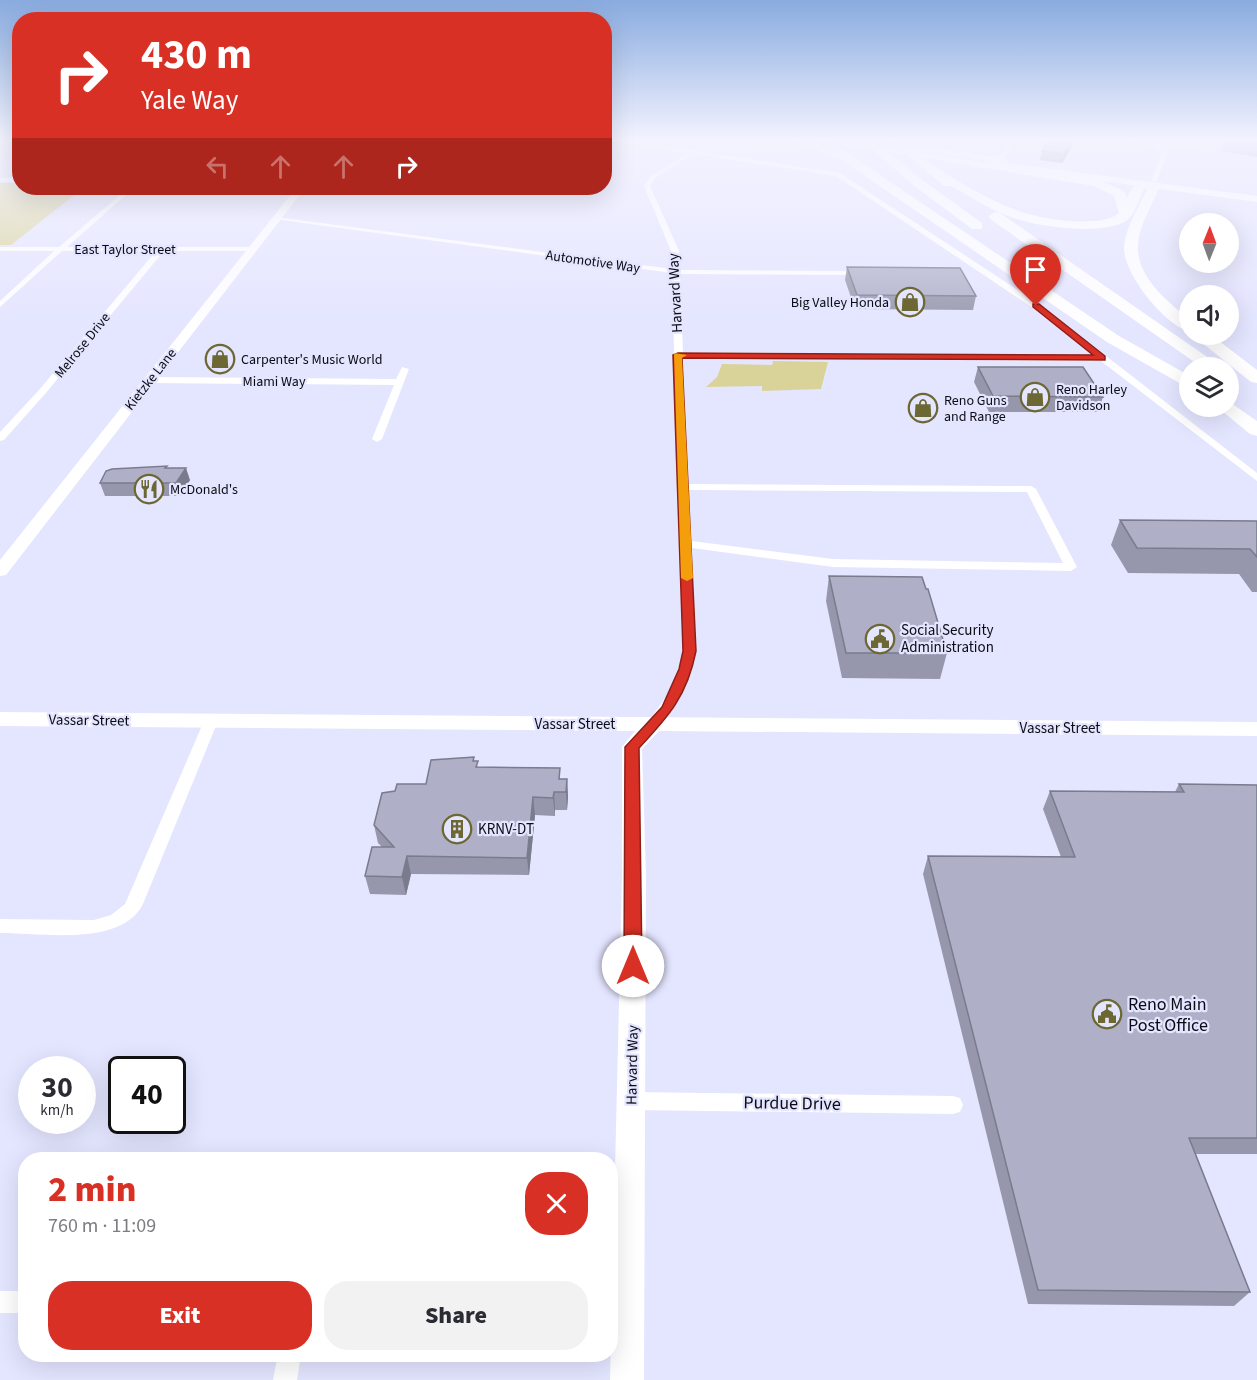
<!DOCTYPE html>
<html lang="en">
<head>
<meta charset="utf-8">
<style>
	body { margin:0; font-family:"Source Sans 3",sans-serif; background:#f2f2f3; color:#2b2b33; height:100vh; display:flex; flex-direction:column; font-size:22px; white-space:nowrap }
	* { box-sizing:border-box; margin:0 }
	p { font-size:20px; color:#7c7c81 }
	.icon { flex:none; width:33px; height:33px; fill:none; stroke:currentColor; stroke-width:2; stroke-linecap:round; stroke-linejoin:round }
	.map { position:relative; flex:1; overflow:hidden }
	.drawer { position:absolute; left:18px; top:1152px; width:600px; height:210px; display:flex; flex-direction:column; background:#fff; border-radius:24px; box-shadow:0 6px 24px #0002 }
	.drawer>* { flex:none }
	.hud { position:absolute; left:12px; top:12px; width:600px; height:183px; border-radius:24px; box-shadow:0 6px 24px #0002; background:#d93025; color:#fff; overflow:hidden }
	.needle { width:39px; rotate:1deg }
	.buttons { position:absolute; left:1179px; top:213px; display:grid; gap:12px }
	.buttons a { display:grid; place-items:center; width:60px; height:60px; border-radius:50%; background:#fff; box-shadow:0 6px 24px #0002; font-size:30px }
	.speed { position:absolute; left:18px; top:1056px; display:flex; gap:12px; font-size:30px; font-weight:700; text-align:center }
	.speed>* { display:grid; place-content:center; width:78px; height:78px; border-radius:50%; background:#fff; box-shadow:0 6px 24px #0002; line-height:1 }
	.speed small { font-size:15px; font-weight:400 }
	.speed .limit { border:3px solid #111; border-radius:9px; background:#fff; color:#111 }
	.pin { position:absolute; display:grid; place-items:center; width:51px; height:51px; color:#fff; margin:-62px -26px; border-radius:50% 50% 50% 0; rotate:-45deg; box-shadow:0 0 6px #0007 }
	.pin .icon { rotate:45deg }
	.me { position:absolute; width:66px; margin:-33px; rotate:0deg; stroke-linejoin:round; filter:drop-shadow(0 0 4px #0008) }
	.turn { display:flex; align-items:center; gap:21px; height:126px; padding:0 30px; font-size:27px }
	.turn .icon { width:78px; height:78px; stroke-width:2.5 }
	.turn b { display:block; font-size:42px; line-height:51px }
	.lanes { display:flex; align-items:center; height:57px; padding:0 30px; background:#0003; justify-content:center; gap:30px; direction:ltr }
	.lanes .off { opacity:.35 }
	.round { display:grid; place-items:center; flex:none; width:63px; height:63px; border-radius:24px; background:#f2f2f3 }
	.summary { display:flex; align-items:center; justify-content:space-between; height:102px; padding:0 30px }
	h1 { font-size:36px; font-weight:800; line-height:45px; color:#d93025 }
	.button { display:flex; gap:12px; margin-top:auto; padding:12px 30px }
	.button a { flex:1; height:69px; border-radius:24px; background:#d93025; color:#fff; font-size:24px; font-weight:800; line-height:69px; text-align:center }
	.button a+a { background:#f2f2f3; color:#2b2b33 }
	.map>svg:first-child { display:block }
</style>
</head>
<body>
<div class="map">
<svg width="1257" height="1380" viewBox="0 0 1257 1380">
	<rect width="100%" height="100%" fill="#e4e5ff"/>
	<!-- green -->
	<g fill="#dad399">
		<polygon points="0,183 19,183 20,188 83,188 11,245 0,245"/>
		<polygon points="773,361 828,362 821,389 762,391 762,386 706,387 717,377 722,364 772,365"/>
	</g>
	<!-- water -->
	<polygon fill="#9c9ed2" points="1224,139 1257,139 1257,157 1222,151"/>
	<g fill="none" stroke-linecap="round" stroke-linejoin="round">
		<!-- street -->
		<g fill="#fff" fill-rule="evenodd">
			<polygon points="0,139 5,139 0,143"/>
			<path d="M604 139H620L840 173 1039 304 1257 473V481L1101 361 683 358 689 484 1031 486 1036 489 1077 567 1071 571 833 567 692 548 696 651C691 679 678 707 658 728H648L646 725 670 691 684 651 675 357 673 355 674 353 672 273 273 219 276 217 672 269 671 251 644 186 650 177 687 153ZM693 154 836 176 1033 308 1094 355 683 352 680 274 864 275 868 273 864 271 679 270V251L650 186 654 179ZM689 490 1027 492 1063 563 833 559 692 541Z"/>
			<polygon points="1001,139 1007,139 1012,149 997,162 994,160 1006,149"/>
			<path d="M1127 139C1145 139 1181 152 1196 139H1203L1193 147 1161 148 1168 152 1157 181 1154 183 1151 181 1162 153 1148 145Z"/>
			<rect x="0" y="178" width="20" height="4"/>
			<polygon points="128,188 134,188 67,247 251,247 255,249 251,251 164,251 45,394 4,440 0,441 0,432 39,390 156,251 62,251 0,307 0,301 54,251 0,251 0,247 59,247"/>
			<polygon points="402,367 409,369 382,439 377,442 372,439 394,385 148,383 143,380 148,377 396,379"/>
			<path d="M211 716 218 721 143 904C122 947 41 933 0 933V919L94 920 111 915 125 904 204 721Z"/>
			<polygon points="632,1092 953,1096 960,1098 963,1105 960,1112 953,1114 632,1110 625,1108 622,1101 625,1094"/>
			<rect x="0" y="1291" width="26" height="22"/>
			<polygon points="278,1354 301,1354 297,1380 273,1380"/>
		</g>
		<!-- secondary -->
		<g fill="#fff" fill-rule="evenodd">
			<polygon points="808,139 832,139 935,156 931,159"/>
			<polygon points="918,146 1005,158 1008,163 1257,196 1257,202 990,166 986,163 987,161 915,151"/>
			<polygon points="296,188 305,188 6,575 0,576 0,560"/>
			<polygon points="0,712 1257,722 1257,736 659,731 642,749 646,876 644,1380 610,1380 622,876 622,747 635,731 0,726"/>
		</g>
		<!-- highway -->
		<g fill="#fff" fill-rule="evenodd">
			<polygon points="790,139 806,139 824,146 833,139 857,139 857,143 837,146 1119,336 1190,376 1190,389 1107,342 842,160"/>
			<polygon points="861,139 873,139 921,179 982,223 982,229 972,229 913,185"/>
			<path d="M889 139H901L917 152 1097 179 1124 191 1127 198 1135 183 1155 182 1159 188C1152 206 1139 225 1138 245 1136 276 1167 302 1190 319V332C1164 325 1122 272 1124 246 1126 226 1139 207 1147 189H1144C1139 199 1135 215 1126 221 1100 236 1035 227 1008 216 988 209 970 196 951 186H944ZM924 158 1094 186 1114 196 1119 213C1100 229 1038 219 1016 210 987 199 949 177 924 158Z"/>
			<polygon points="995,212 1000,213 1223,368 1203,368 990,219 989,216"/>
			<polygon points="1191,334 1210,334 1257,370 1257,383 1251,382"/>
			<polygon points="1228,401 1257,421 1257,436 1250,434 1216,406 1228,406"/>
		</g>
	</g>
	<!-- wall -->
	<g fill="#9697ac">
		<polygon points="1073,140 1071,148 1062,163 1040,160 1042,151"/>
		<polygon points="847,267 976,296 973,310 855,309 845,280"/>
		<polygon points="978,367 1103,397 1098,412 989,412 974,382"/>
		<polygon points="167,466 167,468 190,480 180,496 105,496 100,483"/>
		<polygon points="1120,520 1257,521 1257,592 1252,592 1239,574 1128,573 1111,545"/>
		<polygon points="829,576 947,653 940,679 842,678 826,601"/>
		<polygon points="474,757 474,761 478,767 560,779 567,779 568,797 567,810 555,810 555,816 535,815 529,875 411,874 406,895 370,894 365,876 382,847 378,843 374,825 426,784"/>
		<polygon points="1179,784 1257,785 1257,1154 1196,1154 1250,1292 1234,1306 1028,1304 923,874 928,856 1061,857 1043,809 1050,791 1175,792"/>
	</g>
	<!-- shaded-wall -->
	<g fill="#7a7b8c">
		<polygon points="1073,140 1071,148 1062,163 1064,154"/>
		<polygon points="186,468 190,480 180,496 176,483"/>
		<polygon points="567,779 568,797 567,810 566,792"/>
		<polygon points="554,792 555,810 555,816 553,798"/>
		<polygon points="533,797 535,815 529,875 527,858"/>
		<polygon points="407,856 411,874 406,895 402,877"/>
	</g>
	<!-- building -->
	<g fill="#afb0c8" stroke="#7a7b8c" stroke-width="1.5">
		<polygon points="1050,139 1071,139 1073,140 1064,154 1042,151"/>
		<polygon points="847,267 960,268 976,296 857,295"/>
		<polygon points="978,367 1083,367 1103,397 993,396"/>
		<polygon points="167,466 165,468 186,468 176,483 100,483 106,471 112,469"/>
		<polygon points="1120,520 1257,521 1257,557 1250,549 1137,548"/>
		<polygon points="829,576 922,577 926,589 928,589 947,653 846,653"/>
		<polygon points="474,757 473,761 478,761 476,767 560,768 559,779 567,779 566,792 554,792 553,798 533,797 527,858 407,856 402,877 365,876 372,847 394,847 374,825 382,793 395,791 397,784 426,784 431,760"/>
		<polygon points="1179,784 1257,785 1257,1138 1189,1138 1250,1292 1038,1290 928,856 1075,857 1050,791 1184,792"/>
	</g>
	<!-- sky -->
	<linearGradient id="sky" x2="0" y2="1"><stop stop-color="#89abdf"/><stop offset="0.42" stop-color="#f3f3ff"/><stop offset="1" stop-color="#f3f3ff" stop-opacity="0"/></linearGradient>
	<rect width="1257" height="333" fill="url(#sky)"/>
	<!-- route -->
	<path fill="#d93025" stroke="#8d1f18" stroke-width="1.5" d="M1033 304H1039L1105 356V360L682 358 696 651C687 696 669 716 639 748L642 966 639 971 633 973 627 971 624 966 625 747 662 707 679 669 683 651 673 355 678 353 1093 355 1033 307Z"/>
	<!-- slow -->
	<polygon fill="#f59e0b" points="674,353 687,355 682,358 693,578 687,581 681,578"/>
	<!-- icons -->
	<defs>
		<g id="shop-ring" transform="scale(1.5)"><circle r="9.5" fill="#e4e5ff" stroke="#6d6733" stroke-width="1.5"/><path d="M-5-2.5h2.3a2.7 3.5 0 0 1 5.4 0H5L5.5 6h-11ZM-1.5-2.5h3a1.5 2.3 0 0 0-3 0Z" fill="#6d6733"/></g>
		<g id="restaurant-ring" transform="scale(1.5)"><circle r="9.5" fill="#e4e5ff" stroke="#6d6733" stroke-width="1.5"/><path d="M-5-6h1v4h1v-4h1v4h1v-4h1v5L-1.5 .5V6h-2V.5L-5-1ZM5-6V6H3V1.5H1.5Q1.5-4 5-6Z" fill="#6d6733"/></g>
		<g id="civic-ring" transform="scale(1.5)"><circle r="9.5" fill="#e4e5ff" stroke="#6d6733" stroke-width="1.5"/><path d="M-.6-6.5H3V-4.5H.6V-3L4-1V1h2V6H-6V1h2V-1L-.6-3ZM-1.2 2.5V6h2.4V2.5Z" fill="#6d6733"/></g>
		<g id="building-ring" transform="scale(1.5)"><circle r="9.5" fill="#e4e5ff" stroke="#6d6733" stroke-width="1.5"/><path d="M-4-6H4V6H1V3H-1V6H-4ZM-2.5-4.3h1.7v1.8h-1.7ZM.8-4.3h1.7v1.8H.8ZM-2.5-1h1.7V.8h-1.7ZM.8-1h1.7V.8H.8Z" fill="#6d6733"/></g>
	</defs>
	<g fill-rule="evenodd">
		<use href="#shop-ring" x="910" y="302"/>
		<use href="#shop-ring" x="220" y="359"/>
		<use href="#shop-ring" x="1035" y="397"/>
		<use href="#shop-ring" x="923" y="408"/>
		<use href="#restaurant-ring" x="149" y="489"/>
		<use href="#civic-ring" x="880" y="639"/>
		<use href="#building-ring" x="457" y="829"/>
		<use href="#civic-ring" x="1107" y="1014"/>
	</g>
	<g text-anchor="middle" stroke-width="4.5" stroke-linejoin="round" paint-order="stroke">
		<!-- far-street labels -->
		<g font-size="14" fill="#0b0b13" stroke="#e4e5ff">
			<text x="125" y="254">East Taylor Street</text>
			<text transform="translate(593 261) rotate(8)" y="5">Automotive Way</text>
			<text transform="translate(82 345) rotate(-51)" y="5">Melrose Drive</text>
			<text transform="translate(150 379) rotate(-52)" y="5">Kietzke Lane</text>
			<text x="274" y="386">Miami Way</text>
		</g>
		<!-- far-poi labels -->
		<g font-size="14" fill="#0b0b13" stroke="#e4e5ff" text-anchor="start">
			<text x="889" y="307" text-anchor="end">Big Valley Honda</text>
			<text x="241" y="364">Carpenter's Music World</text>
			<text x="1056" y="394">Reno Harley<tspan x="1056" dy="16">Davidson</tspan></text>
			<text x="944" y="405">Reno Guns<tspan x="944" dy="16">and Range</tspan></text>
			<text x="170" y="494">McDonald's</text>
		</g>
		<!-- street labels -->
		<g font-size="15" fill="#0b0b13" stroke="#e4e5ff">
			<text transform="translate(675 293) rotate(-93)" y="5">Harvard Way</text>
			<text transform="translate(89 720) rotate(1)" y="5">Vassar Street</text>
			<text x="575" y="729">Vassar Street</text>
			<text x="1060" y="733">Vassar Street</text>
			<text transform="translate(632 1065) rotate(-89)" y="5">Harvard Way</text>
		</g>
		<!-- poi labels -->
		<g font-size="15" fill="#0b0b13" stroke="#e4e5ff" text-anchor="start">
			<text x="901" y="635">Social Security<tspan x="901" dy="17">Administration</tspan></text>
			<text x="478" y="834">KRNV-DT</text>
		</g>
		<!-- near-poi labels -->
		<g font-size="18" fill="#0b0b13" stroke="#e4e5ff" text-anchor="start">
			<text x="1128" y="1010">Reno Main<tspan x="1128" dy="21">Post Office</tspan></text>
		</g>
		<!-- near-street labels -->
		<g font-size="18" fill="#0b0b13" stroke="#e4e5ff">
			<text transform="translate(792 1103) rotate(1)" y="6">Purdue Drive</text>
		</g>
	</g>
</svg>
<div class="buttons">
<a><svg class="needle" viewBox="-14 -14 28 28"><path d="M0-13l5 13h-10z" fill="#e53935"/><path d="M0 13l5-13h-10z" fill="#7c7c81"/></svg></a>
<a><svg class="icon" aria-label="sound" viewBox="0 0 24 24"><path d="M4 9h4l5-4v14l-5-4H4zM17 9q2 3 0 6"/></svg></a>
<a><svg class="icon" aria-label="layers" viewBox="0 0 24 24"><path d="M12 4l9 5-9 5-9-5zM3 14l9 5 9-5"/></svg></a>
</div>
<div class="speed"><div>30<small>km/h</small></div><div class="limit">40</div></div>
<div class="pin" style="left:1036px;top:306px;background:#d93025"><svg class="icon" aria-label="arrive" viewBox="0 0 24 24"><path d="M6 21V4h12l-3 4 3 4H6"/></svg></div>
<svg class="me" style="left:633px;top:966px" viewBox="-20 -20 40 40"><circle r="19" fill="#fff"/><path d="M0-13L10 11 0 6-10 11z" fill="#d93025"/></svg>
<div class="hud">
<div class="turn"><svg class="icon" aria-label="right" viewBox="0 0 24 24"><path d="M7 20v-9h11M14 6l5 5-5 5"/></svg><div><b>430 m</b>Yale Way</div></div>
<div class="lanes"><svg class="icon off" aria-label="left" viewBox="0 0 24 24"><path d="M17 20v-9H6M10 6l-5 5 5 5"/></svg><svg class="icon off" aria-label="ahead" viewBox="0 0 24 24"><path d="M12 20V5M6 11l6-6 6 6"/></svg><svg class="icon off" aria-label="ahead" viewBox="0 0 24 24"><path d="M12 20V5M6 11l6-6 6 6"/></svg><svg class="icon" aria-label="right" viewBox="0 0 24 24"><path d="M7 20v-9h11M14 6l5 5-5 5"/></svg></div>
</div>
<section class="drawer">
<div class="summary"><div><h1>2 min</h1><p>760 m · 11:09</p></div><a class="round" style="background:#d93025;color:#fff"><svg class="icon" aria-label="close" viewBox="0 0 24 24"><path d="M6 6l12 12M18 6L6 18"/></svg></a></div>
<div class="button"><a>Exit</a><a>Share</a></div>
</section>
</div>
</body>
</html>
